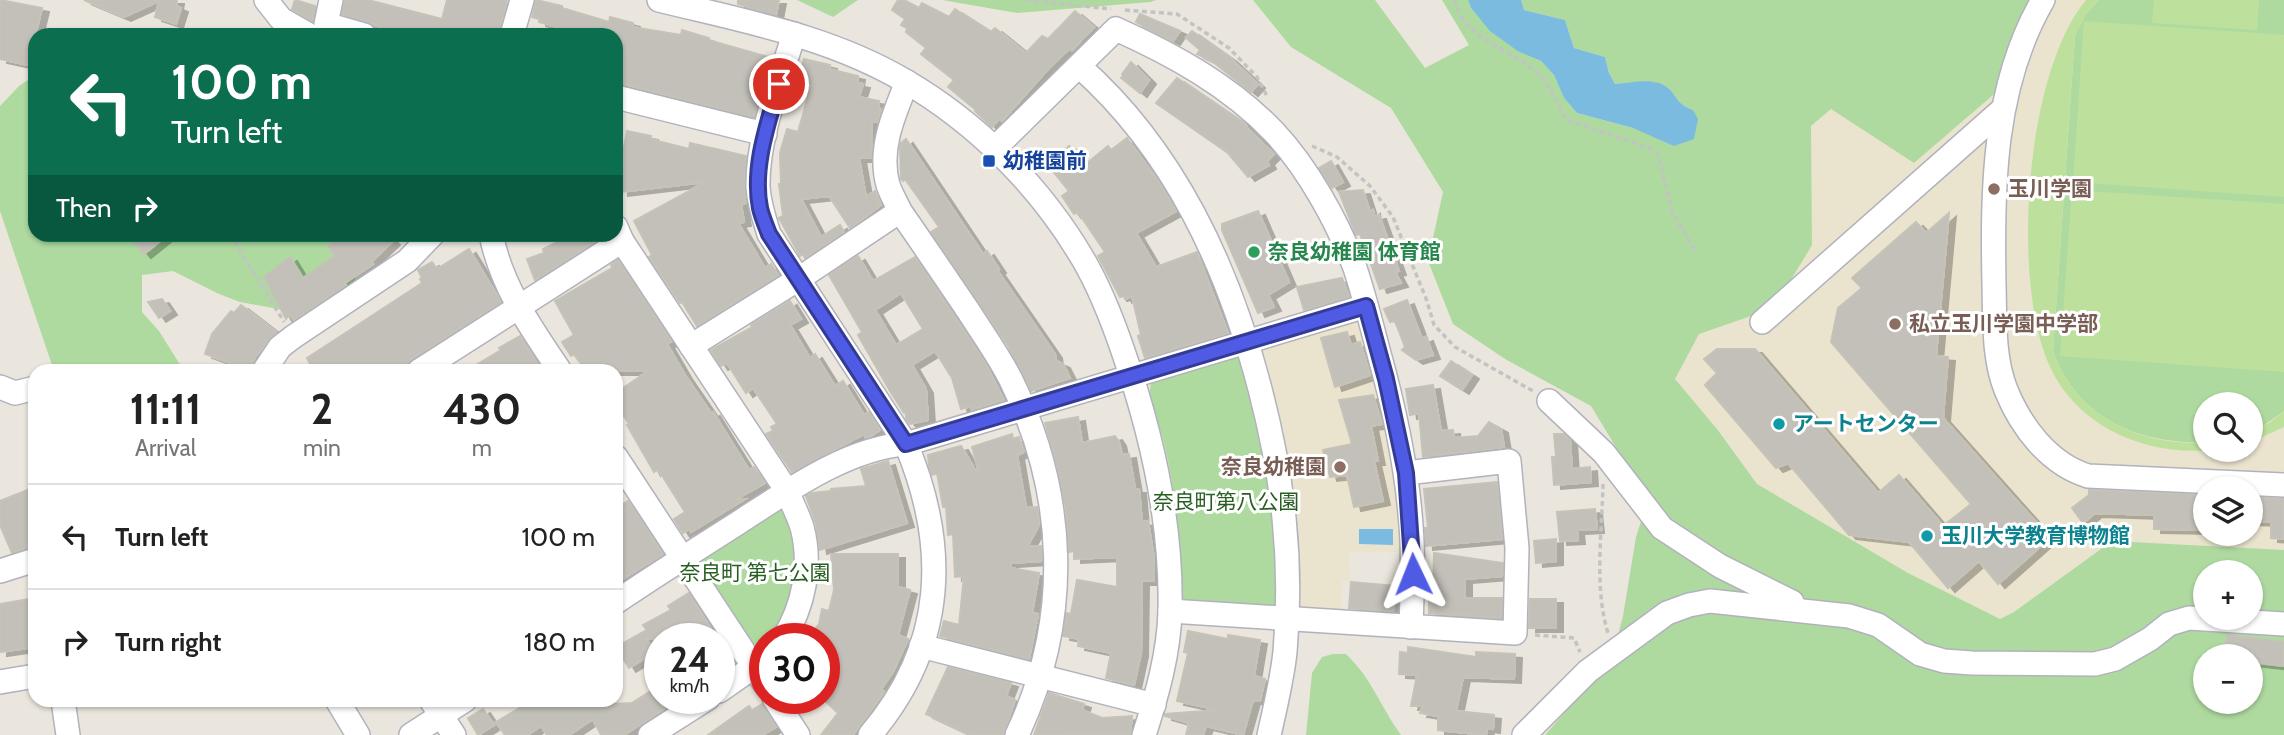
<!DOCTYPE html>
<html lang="en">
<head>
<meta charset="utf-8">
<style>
	body { margin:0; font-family:Cabin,"Noto Sans JP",sans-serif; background:#f6f6f6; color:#222; height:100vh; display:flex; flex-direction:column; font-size:26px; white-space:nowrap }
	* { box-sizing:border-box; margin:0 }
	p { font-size:23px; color:#767676 }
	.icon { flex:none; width:38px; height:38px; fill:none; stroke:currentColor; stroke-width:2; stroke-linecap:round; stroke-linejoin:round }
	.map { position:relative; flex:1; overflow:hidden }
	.sheet { position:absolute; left:28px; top:364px; width:595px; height:343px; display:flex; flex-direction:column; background:#fff; border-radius:21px; box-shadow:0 2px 5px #0004 }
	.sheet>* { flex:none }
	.hud { position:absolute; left:28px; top:28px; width:595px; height:214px; border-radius:21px; box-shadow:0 2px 5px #0004; background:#0b6e4f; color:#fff; overflow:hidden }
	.buttons { position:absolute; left:2193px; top:392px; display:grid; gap:14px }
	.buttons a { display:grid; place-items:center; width:70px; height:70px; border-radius:50%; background:#fff; box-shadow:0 2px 5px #0004; font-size:35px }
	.speed { position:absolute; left:644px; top:623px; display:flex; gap:14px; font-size:35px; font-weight:700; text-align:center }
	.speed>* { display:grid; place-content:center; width:91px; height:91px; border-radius:50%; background:#fff; box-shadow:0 2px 5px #0004; line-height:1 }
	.speed small { font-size:18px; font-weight:400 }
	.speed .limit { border:10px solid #d22; background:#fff; color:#111 }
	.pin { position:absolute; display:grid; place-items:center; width:60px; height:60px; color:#fff; margin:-30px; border:4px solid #fff; border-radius:50%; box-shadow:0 2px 7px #0007 }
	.me { position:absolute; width:77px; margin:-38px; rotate:358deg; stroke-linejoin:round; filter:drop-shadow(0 0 5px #0008) }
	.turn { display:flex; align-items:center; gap:24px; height:147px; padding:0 28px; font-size:32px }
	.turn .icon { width:91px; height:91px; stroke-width:2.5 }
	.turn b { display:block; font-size:49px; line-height:60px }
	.then { display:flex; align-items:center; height:66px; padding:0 28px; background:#0003; gap:14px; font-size:26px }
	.eta { display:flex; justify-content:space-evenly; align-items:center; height:119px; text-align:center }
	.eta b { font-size:42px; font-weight:700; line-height:49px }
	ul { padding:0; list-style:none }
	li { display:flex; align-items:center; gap:21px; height:105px; padding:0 28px; border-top:2px solid #e0e0e0 }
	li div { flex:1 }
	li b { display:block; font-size:26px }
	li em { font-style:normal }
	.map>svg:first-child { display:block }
</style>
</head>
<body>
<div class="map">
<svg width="2284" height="735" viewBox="0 0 2284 735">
	<defs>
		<filter id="shadow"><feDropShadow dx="7" dy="4" stdDeviation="0" flood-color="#0004"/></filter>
	</defs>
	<rect width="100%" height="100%" fill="#eae6dd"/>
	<!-- education -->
	<g fill="#eae4cf" fill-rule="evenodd">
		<path d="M1772 0H2284V735L2205 702H2250V572H2205L1945 653 1638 379ZM2205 404H2250V450H2205ZM2205 488H2250V534H2205Z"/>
		<polygon points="1351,319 1362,325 1395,464 1402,552 1349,552 1350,581 1342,581 1341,614 1301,610 1294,604 1259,358 1262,347"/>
	</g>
	<!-- green -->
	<g fill="#aedaa0" fill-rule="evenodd">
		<polygon points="797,0 858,0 833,17"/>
		<polygon points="942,0 1156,0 1151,2 1017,13"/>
		<path d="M1253 0H1375L1425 68 1469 45 1442 0H1468L1471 8 1519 52 1541 61 1554 75 1564 98 1577 113 1633 128 1693 110C1675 103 1678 96 1667 87 1653 78 1631 83 1615 84L1609 73 1605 57 1574 48 1565 20 1524 10 1521 0H2033L2000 89 1914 163 1831 109 1811 126 1812 245 1774 308 1699 334 1675 379 1717 429 1757 484 1908 573 2000 619 2014 612 2112 541 2284 550V735H1545L1612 658 1623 616 1636 537 1648 500 1591 406 1505 359 1453 324 1428 261 1443 192 1391 108 1291 47ZM2205 572H2250V618H2205ZM2205 656H2250V702H2205Z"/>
		<path d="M2099 0H2284V411L2256 431 2251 432 2250 404H2205V442C2139 445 2076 417 2053 351L2075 35 2086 14Z"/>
		<polygon points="35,75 35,234 367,235 367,252 354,281 323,307 284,310 240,302 219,294 173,271 142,275 142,312 159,331 184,371 54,371 0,211 0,106 19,86"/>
		<path d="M1237 354 1245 360 1266 439 1281 601 1272 609 1189 604 1180 595C1179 539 1176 483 1160 429 1153 409 1145 398 1153 378Z"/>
		<polygon points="777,509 788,509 797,542 797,581 775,639 765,639 765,650 757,657 702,571 702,555"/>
		<path d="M1333 654H1346C1373 680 1380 706 1401 735H1306L1312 673 1322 657Z"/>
	</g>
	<!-- pitch -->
	<g fill="#bde19d">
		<path d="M2086 0H2099L2086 14 2075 35 2053 351C2075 415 2140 447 2205 442V450H2211C2148 456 2080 429 2051 369 2010 285 2025 72 2086 0Z"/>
		<polygon points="2154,0 2259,0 2257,30 2152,23"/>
		<polygon points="2084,21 2284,35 2284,197 2073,182"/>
		<polygon points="2072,190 2284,204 2284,372 2060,356"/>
		<polygon points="2284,411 2284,427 2251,442 2251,432 2269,423"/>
	</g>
	<!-- water -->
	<g fill="#7cbbe0">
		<path d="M1468 0H1521L1524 10 1565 20 1574 48 1605 57 1609 73 1615 84C1631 83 1653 77 1667 87 1678 96 1675 103 1693 110L1698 119 1694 139 1674 146 1633 128 1577 113 1564 98 1554 75 1541 61 1519 52 1490 31 1471 8Z"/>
		<polygon points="1359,529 1393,529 1393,545 1359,544"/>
	</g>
	<!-- building -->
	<g fill="#c3c0b9" stroke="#c5c2b7" stroke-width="2" fill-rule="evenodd" filter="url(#shadow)">
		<polygon points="0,0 42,8 28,65 0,59"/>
		<polygon points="84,0 177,0 176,6 181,8 176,24 155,17 159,1 124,17"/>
		<polygon points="295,0 315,6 312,21 292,9"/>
		<polygon points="345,0 368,0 442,19 447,0 507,0 498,35 416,35 398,31 398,33 342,14"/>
		<polygon points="536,0 562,6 562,8 609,22 610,17 633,23 632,27 681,35 682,30 709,38 708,40 772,58 754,117 616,82 616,35 584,35 539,22 539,19 532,17"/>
		<polygon points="738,0 779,0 776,15 738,4"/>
		<polygon points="898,0 904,0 919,8 922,3 949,17 955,9 991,32 995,28 1026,53 1042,36 1048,39 1075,11 1094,27 1072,50 1070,48 1048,69 1002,121 999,119 992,127 975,111 976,110 948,87 954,80 921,54 926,48 906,32 907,28 901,25 905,19 892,10"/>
		<polygon points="1140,14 1180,31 1173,41 1136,22"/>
		<polygon points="1192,31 1230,58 1258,84 1251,92 1212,61 1197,54 1200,50 1186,38"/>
		<polygon points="804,59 830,65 829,69 858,76 857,83 863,84 859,97 879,101 878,108 881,109 877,122 872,121 871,158 859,158 866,197 875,191 881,205 850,228 829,196 801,199 821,237 840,225 844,232 805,258 803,254 800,256 779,218 783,216 779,184 781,184 780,153 787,129 798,132 812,82 799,78"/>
		<polygon points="1131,62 1149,80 1140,93 1121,78 1123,76 1122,74"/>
		<polygon points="1177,78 1246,125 1247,128 1274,154 1267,161 1269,165 1248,177 1228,153 1156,103"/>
		<polygon points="627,131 651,136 650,139 689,149 690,143 746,156 744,186 746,203 741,204 744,222 738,223 765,268 771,264 778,275 697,326 682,302 680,303 649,257 652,255 634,221 706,182 621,192 619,173"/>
		<polygon points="1127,138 1158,181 1176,211 1136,233 1156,267 1197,252 1228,333 1145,358 1138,336 1141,335 1132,296 1125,299 1124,296 1120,297 1098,256 1105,252 1078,212 1074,214 1062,196 1069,191 1052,170 1063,162 1059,156 1069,146 1086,164 1108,146 1111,150"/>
		<polygon points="906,139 983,254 987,251 999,269 997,270 1055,354 1056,361 1063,364 1070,378 1031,391 1008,346 931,232 939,227 905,179 903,181 901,179 900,147 901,143"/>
		<polygon points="1331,161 1343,182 1332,188 1319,168"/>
		<polygon points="1363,190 1370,212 1373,210 1374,216 1379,215 1399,271 1395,272 1401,283 1380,289 1360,234 1356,235 1339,192"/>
		<polygon points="1258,211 1289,282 1268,295 1274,307 1258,313 1222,230 1222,224"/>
		<polygon points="1949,213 1936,356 1948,357 1943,418 2050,538 1998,584 1979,561 1948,588 1909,542 1849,535 1788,463 1776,468 1705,385 1717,373 1704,359 1717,349 1755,349 1878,493 1899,475 1943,526 1971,504 1831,342 1838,308 1862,288 1852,278 1916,222 1926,233"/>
		<polygon points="127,234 169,234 144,254"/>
		<polygon points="343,234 386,234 393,241 371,262 373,264 345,283 346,285 294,320 290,314 286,319 264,277 290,257 303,278 335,256 328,246"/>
		<polygon points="574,234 604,236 535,280 527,259 544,253 543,249"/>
		<polygon points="469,249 501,302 411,359 400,371 314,371 307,358 422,283 420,279 422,278 418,270 432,262 437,269"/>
		<path d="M858 256 873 281 915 257 984 361 1004 400 972 410 971 406 961 409 952 378 935 351 912 365 926 389 928 420 910 424 906 419V412L904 413 890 391 858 335 862 332 829 275ZM901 293 923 329 896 345 875 310Z"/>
		<polygon points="618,260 672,341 667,344 685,375 711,413 713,412 749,470 754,467 765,483 736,499 745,499 691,532 689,529 683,533 674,519 685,512 658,469 654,472 627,425 629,424 616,404 616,393 648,371 585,371 575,354 571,356 562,342 574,335 555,301 612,268 611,265"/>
		<polygon points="1342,278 1349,297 1304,310 1297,287"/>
		<polygon points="162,299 170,311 159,318 148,302"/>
		<polygon points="1407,300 1422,339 1426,337 1433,355 1416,360 1402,350 1405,347 1395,321 1390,322 1384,309"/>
		<polygon points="790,301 801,319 790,325 810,358 815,354 835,386 843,381 864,415 869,412 880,430 869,437 866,438 864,434 792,472 766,434 773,431 771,427 777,424 753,388 746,393 727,363 721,366 711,350 752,327 751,325"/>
		<polygon points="241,305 276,332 255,357 250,370 205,354 212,334 231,311 234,313"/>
		<polygon points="1347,332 1351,345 1360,342 1370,375 1335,387 1321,338"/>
		<polygon points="520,336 542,371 466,371 501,350 499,348"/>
		<polygon points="1451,361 1472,375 1462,390 1440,376"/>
		<polygon points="1433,385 1441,431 1453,430 1454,438 1478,436 1489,422 1501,429 1504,447 1423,457 1419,413 1410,415 1406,389"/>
		<polygon points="1373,395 1382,424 1371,426 1378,461 1374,461 1383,501 1354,507 1347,475 1330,477 1323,450 1352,444 1339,400"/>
		<polygon points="1078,417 1082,443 1115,436 1119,442 1122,455 1129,454 1135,489 1139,489 1142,522 1148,521 1154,558 1154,581 1142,581 1141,653 1134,685 1106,678 1111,653 1078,646 1079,639 1063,636 1066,613 1071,614 1077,580 1117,587 1117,557 1074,559 1074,551 1069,552 1066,509 1057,465 1045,423"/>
		<polygon points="1012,434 1013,439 1019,437 1024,452 1017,455 1026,508 1037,507 1038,514 1039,525 1027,547 1041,546 1042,557 1041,561 1011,563 1011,568 1039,573 1032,613 1038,614 1029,659 940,636 944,621 959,625 964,576 955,577 953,534 948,535 946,507 943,507 937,473 932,475 929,467 928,455 961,446 977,473 979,472 972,447"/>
		<polygon points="1554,434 1564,434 1570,440 1572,469 1590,467 1591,482 1554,485 1552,457 1556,457"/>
		<polygon points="888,461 907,523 820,550 816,524 806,496 812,493 831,491 831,489 866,486 861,469"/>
		<polygon points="1497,482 1502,539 1426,546 1425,528 1428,528 1424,489"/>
		<polygon points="35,487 35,544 12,553 0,525 0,501"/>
		<polygon points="2089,490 2205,495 2205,530 2154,529 2154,515 2095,513 2083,523 2072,508 2089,495"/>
		<polygon points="2250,497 2284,499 2284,539 2271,538 2271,522 2250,521"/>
		<polygon points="628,501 663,554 616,583 616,509"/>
		<polygon points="1595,509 1597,529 1577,530 1578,540 1560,541 1557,512"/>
		<polygon points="1556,539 1556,561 1536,563 1534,541"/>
		<polygon points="1434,553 1503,563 1502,576 1465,579 1465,598 1502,598 1501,618 1429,613 1429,594 1433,594"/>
		<polygon points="831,554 898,554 898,587 910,590 898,635 908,639 893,672 881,689 884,692 853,735 821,735 838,713 824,700 824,639 807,639 819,624 822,609 829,611 834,590"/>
		<polygon points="1351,582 1395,586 1393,611 1349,608"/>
		<polygon points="689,593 717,639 646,639 655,652 629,668 616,647 647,630 643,625 671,610 668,606"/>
		<polygon points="35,598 35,647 0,652 0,604"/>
		<polygon points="1530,599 1556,599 1556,628 1529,628"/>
		<polygon points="1188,631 1228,639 1228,635 1260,640 1254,676 1265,679 1260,701 1253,700 1243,735 1206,726 1203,735 1186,735 1189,723 1165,716 1165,714 1219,710 1177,701 1188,653 1184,652"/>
		<polygon points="2227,635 2284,642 2284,666 2250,662 2250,656 2224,656"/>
		<polygon points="719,640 734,663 719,674"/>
		<polygon points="1408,647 1476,657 1476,652 1515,654 1514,679 1463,677 1456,711 1494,715 1493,729 1487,728 1486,735 1438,730 1438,716 1420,713 1423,706 1411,706 1417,675 1399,674 1400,652 1408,653"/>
		<polygon points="948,667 1011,683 1006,696 1015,700 1003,735 971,735 926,714"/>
		<polygon points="660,685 660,698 680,698 624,735 601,735 593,719 569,735 547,735 541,726 527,735 505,735 496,722 533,700 581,700 572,706 632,703"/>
		<polygon points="1049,693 1084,704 1082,710 1102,718 1132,716 1130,734 1034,735"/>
		<polygon points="762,704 776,727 762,735 708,735 749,706 752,710"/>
		<polygon points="483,709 494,725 478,735 468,718"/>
	</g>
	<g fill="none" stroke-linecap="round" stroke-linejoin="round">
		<!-- minor casing -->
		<g stroke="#b1b2bc" stroke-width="26">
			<g id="minor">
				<polyline points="266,0 281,19 309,35"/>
				<polyline points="331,0 326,24 364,35"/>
				<path d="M659 0C743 21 829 36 905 81 977 123 1040 186 1083 259 1100 288 1112 319 1123 351 1152 434 1172 522 1170 611 1169 653 1157 695 1144 735"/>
				<path d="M2043 0C1993 86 1992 188 1994 285 1995 319 1993 358 2006 390 2021 427 2049 464 2088 476L2284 485"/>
				<path d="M794 34C780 81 757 137 758 187 759 204 764 218 769 234L906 444C949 547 946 646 870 735"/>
				<polyline points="512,35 522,0"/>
				<path d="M1079 66C1175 151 1228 267 1260 389 1283 477 1293 560 1285 652 1282 680 1275 708 1269 735"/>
				<path d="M907 82C894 114 878 149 888 185 891 194 896 202 900 211 923 244 946 278 969 312 983 334 999 356 1011 380 1067 494 1072 619 1017 735"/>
				<polyline points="616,97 765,134"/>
				<path d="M995 148 1116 29C1174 55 1230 86 1274 132 1308 168 1338 223 1355 268 1364 295 1371 323 1378 350 1394 407 1407 466 1411 526 1414 560 1412 593 1411 627"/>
				<path d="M616 227 622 241 787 491C792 503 798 515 802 527 812 565 804 606 783 639"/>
				<path d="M491 234C501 286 531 328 560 371"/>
				<polyline points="1762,322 2003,109"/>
				<polyline points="691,346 797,280 900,211"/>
				<polyline points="264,371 280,347 293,337 407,261 433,234"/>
				<polyline points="419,371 622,241"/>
				<polyline points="0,387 15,393 35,388"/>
				<polyline points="1549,401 1604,453 1662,528 1720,566 1792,602"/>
				<polyline points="616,457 765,684"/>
				<polyline points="0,571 35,560"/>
				<path d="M616 602C656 575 697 549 738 523 786 492 847 448 906 444L1366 306"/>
				<polyline points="1170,611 1515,633 1517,548 1509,461 1406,473"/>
				<polyline points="921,646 1154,705"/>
				<polyline points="0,682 35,676"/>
				<polyline points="719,691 765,659"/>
				<polyline points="774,698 798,735"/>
				<polyline points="63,700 68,735"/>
				<polyline points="337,700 358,735"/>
				<polyline points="431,700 454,735"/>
				<polyline points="411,735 465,700"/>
				<polyline points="650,735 708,698"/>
				<polyline points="1524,735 1588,671 1667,613 1689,605 1710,601 1849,616 1878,625 1920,654 1944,661 1972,663 2095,664 2115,659 2150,639 2169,624 2189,618 2284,624"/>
			</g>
		</g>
		<!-- path -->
		<g stroke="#c3c3c3" stroke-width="3.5" stroke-dasharray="5 3.5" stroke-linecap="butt">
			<polyline points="1026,0 1111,9"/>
			<path d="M1455 0C1462 42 1520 50 1544 80 1552 91 1559 106 1565 119L1650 148 1658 154 1672 212 1696 252"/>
			<polyline points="1125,10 1177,14 1229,48 1257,77 1268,98"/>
			<polyline points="1312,146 1337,157 1370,186 1393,217 1427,301 1434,325 1455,347 1533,391"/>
			<polyline points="230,234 284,322"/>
			<path d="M1603 484C1602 531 1594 589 1608 633"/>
			<polyline points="1535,635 1574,638 1580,652"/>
		</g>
		<!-- minor -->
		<use href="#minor" stroke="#fff" stroke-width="23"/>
	</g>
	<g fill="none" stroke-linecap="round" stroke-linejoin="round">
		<!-- route casing -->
		<g stroke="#343b95" stroke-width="18">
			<path id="route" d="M779 84C768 123 752 167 760 208 762 217 766 226 769 234L906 444 1366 306 1386 379 1406 473 1413 574"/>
		</g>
		<!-- route -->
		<use href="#route" stroke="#505be5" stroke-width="12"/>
	</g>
	<!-- markers -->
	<rect fill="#1a4fb4" stroke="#fff" stroke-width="2.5" x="982" y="154" width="14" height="14" rx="3.5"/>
	<g fill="#8d6e63" stroke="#fff" stroke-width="2.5">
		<circle cx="1994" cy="189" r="7"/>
		<circle cx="1895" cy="324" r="7"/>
		<circle cx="1340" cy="467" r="7"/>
	</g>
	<circle fill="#2e9e5b" stroke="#fff" stroke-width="2.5" cx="1254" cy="252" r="7"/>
	<g fill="#0f9aa8" stroke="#fff" stroke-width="2.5">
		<circle cx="1779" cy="424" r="7"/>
		<circle cx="1927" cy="536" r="7"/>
	</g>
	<g text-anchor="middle" stroke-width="6" stroke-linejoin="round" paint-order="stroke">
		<!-- transit labels -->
		<g font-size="21" font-weight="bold" fill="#164399" stroke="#fff" text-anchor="start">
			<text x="1003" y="168">幼稚園前</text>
		</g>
		<!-- education labels -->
		<g font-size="21" font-weight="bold" fill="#785e54" stroke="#fff" text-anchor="start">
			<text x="2008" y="196">玉川学園</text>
			<text x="1909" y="331">私立玉川学園中学部</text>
			<text x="1326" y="474" text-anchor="end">奈良幼稚園</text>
		</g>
		<!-- leisure labels -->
		<g font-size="21" font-weight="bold" fill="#27864d" stroke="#fff" text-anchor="start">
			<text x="1268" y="259">奈良幼稚園 体育館</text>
		</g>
		<!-- culture labels -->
		<g font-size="21" font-weight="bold" fill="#0d838f" stroke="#fff" text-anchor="start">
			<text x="1793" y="431">アートセンター</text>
			<text x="1941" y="543">玉川大学教育博物館</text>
		</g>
		<!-- park labels -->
		<g font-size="21" fill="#285e22" stroke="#fff">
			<text x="1226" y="509">奈良町第八公園</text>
			<text x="755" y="580">奈良町 第七公園</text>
		</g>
	</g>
</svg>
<div class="buttons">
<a><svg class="icon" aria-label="search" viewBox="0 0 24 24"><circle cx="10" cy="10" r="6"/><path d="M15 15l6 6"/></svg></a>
<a><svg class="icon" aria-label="layers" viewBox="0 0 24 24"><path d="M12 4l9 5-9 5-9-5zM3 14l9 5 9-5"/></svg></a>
<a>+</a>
<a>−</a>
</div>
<div class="speed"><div>24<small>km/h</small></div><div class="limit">30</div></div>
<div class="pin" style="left:779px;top:84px;background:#d93025"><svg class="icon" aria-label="arrive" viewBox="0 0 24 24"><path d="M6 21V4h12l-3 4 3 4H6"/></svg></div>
<svg class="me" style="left:1413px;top:574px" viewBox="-20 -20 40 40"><path d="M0-17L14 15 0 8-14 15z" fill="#505be5" stroke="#fff" stroke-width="4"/></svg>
<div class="hud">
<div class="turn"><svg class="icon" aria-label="left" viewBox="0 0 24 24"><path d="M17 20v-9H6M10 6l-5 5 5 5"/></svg><div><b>100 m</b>Turn left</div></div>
<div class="then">Then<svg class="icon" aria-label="right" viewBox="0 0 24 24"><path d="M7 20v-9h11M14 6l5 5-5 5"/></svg></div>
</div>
<section class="sheet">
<div class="eta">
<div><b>11:11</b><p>Arrival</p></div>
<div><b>2</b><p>min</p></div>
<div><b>430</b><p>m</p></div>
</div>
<ul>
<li><svg class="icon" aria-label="left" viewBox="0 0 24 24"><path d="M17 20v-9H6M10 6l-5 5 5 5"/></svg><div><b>Turn left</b></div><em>100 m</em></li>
<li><svg class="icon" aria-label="right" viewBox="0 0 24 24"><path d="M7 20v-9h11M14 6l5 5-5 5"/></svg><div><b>Turn right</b></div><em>180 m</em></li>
</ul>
</section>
</div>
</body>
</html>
